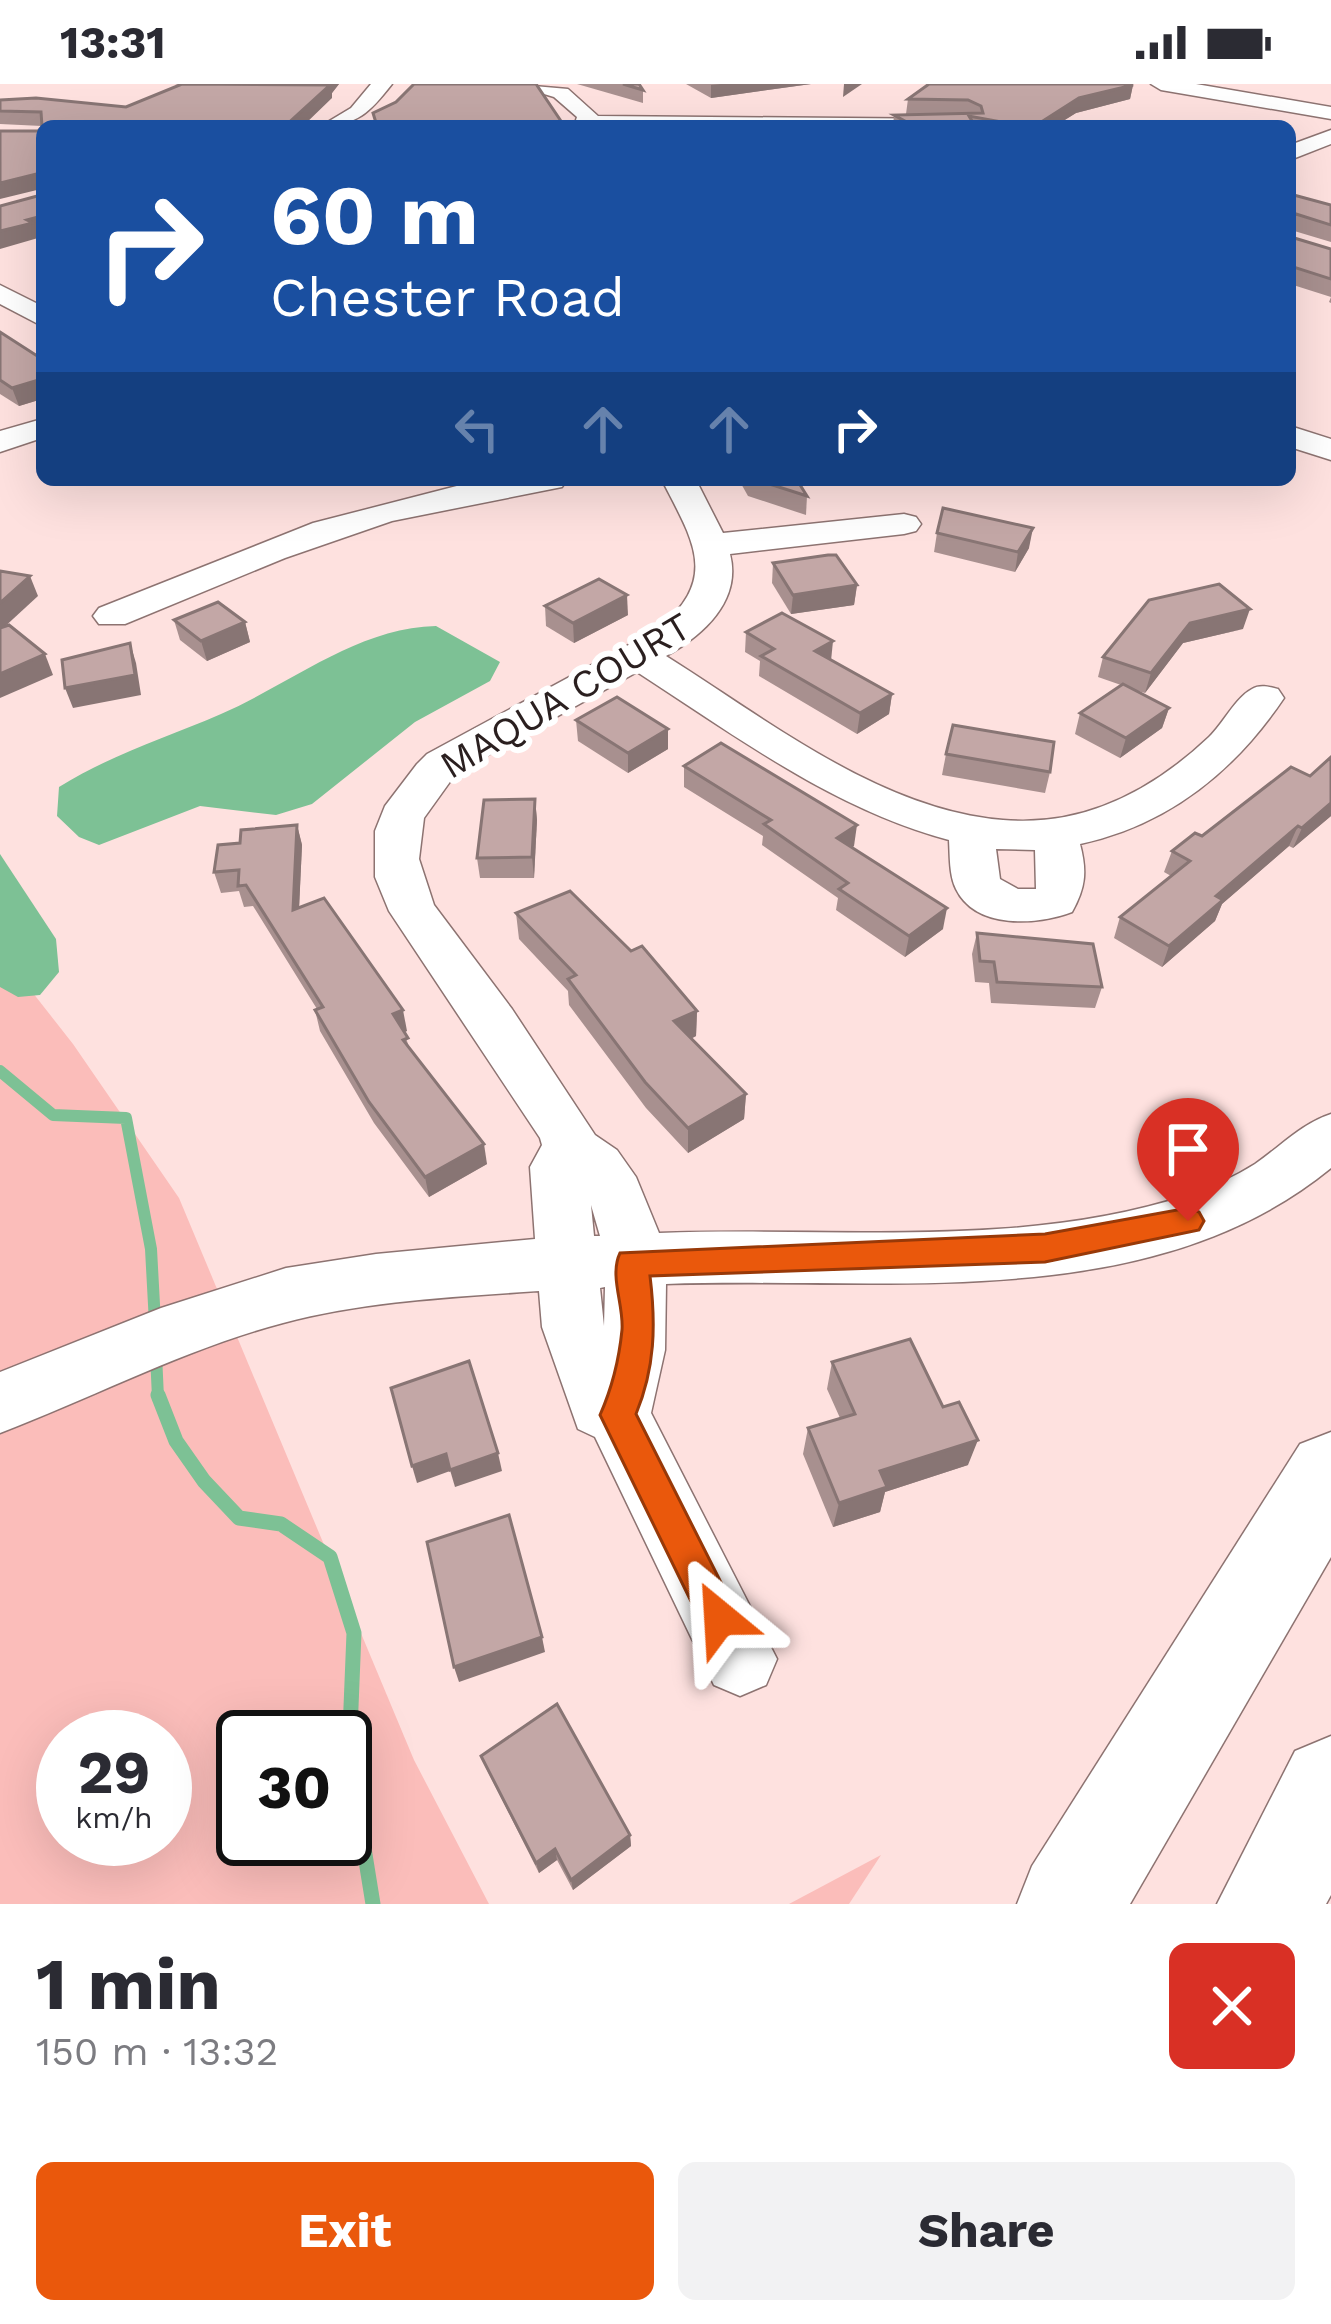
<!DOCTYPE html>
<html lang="en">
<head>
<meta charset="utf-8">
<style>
	body { margin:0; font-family:"Work Sans",sans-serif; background:#f2f2f3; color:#2b2b33; height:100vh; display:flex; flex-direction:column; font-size:45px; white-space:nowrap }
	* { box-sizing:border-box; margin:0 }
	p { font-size:39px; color:#7c7c81 }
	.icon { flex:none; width:66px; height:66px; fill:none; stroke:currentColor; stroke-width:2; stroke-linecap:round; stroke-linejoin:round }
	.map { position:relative; height:1820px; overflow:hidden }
	.side { display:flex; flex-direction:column; background:#fff; flex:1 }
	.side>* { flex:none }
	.hud { position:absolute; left:36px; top:36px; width:1260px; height:366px; border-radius:18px; box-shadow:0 12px 48px #0002; background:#1a4fa0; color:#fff; overflow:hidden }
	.speed { position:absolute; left:36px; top:1626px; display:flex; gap:24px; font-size:60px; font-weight:700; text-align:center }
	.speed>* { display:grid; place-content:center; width:156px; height:156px; border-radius:50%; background:#fff; box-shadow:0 12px 48px #0002; line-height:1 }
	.speed small { font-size:30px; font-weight:400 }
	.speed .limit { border:6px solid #111; border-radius:18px; background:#fff; color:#111 }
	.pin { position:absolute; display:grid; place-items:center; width:102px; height:102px; color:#fff; margin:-123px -51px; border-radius:50% 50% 50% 0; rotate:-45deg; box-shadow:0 0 12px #0007 }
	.pin .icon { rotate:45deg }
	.me { position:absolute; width:132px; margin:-66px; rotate:333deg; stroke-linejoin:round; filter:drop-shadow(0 0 9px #0008) }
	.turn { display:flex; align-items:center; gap:42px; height:252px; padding:0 36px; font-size:54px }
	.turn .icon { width:156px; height:156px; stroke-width:2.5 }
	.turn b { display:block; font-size:84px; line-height:102px }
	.lanes { display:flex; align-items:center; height:114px; padding:0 36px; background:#0003; justify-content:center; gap:60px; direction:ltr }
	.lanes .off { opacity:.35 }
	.round { display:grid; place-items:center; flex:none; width:126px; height:126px; border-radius:18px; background:#f2f2f3 }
	.summary { display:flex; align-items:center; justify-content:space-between; height:204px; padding:0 36px }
	h1 { font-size:72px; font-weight:700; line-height:90px }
	.cta { display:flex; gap:24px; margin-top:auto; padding:24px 36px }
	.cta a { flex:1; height:138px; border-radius:18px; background:#ea580c; color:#fff; font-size:48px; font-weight:700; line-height:138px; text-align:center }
	.cta a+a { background:#f2f2f3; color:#2b2b33 }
	.status { display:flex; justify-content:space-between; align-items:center; height:84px; padding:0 60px; background:#fff; direction:ltr }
	.status svg { height:33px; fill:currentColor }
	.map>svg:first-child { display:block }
</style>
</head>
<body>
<div class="status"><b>13:31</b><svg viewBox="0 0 49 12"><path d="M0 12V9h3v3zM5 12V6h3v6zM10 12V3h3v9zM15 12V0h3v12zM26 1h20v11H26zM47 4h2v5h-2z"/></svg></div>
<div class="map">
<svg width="1331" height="1820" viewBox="0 0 1331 1820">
	<rect width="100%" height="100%" fill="#fee1df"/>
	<!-- green -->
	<g fill="#fbbdba" fill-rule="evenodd">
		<path d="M0 867 73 960 179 1114 414 1676 489 1820H0ZM63 1653H165V1755H63ZM243 1653H345V1755H243Z"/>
		<polygon points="881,1771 849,1820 789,1820"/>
	</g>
	<!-- water -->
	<g fill="#7dc195">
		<path d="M436 542 500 578 490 597 415 638 312 720 276 731 200 722 99 761 79 753 57 732 59 703C110 671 166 654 221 630 292 599 357 544 436 542Z"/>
		<polygon points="0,770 56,855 59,888 40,911 18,913 0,903"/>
	</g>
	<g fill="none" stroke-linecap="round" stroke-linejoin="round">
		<!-- stream-far1 -->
		<g stroke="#7dc195" stroke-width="12">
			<polyline points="0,987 53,1031 126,1034 151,1165 155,1239"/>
			<polyline points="156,1270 158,1314"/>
		</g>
		<!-- stream -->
		<polyline stroke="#7dc195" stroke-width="15" points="158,1311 176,1357 204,1397 239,1434 281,1440 330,1473 354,1549 349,1672 373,1820"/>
		<!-- minor casing -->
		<g stroke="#8d7371" stroke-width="3">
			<g id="minor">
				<path d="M371 0H392C370 28 357 42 321 42L351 24Z"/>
				<polygon points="511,0 568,5 598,32 960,35 971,41 574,42 577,33 554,13"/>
				<polygon points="1151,0 1196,0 1331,23 1331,35 1161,6"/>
				<polygon points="1331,46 1331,60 1290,76 1290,61"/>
				<polygon points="0,201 42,222 42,242 0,220"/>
				<polygon points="42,335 42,354 0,368 0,347"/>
				<polygon points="1290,342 1331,355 1331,376 1290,363"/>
				<polygon points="480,396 567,396 562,403 392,437 285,474 125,540 99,540 93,532 99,524 313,439"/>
				<path d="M662 396H696L723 449 904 430 916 433 921 440 916 447 904 450 730 470C742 517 703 551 666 572 768 636 880 726 1003 736 1083 743 1152 707 1209 653 1223 640 1235 614 1252 605 1260 600 1270 603 1278 605L1284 614C1234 688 1168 741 1080 760 1087 787 1086 803 1072 828 1038 841 976 846 956 805 949 791 950 772 949 756 833 725 736 652 637 588L457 688 424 734 419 775 434 821 512 925 595 1051 617 1066 636 1093 659 1149C833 1142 1020 1166 1188 1111 1210 1104 1236 1092 1255 1080 1281 1062 1301 1040 1331 1030V1084C1149 1233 885 1192 666 1200L665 1266 651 1329 777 1575 766 1601 740 1612 714 1601 595 1353 578 1345 542 1243 539 1207C454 1213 365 1217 283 1239 185 1265 94 1313 0 1349V1288L161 1224 286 1184 376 1170 535 1155 530 1083 542 1061 540 1054 389 827 375 793V747L385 722 417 680 427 670 658 545C720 494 693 457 662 396ZM996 765 1035 766 1036 805H1018L1000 795ZM591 1121 600 1152H594ZM605 1203 604 1242 600 1204Z"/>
			</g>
		</g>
		<!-- highway casing -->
		<g stroke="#8d7371" stroke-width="3">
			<g id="highway">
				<polygon points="1331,1348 1331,1473 1130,1820 1017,1820 1032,1782 1300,1360"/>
				<polygon points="1331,1652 1331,1811 1326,1820 1217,1820 1295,1667"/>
			</g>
		</g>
		<!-- minor -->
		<use href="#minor" fill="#fff" fill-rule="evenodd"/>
		<!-- highway -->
		<use href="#highway" fill="#fff" fill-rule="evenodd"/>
	</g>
	<!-- wall -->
	<g fill="#a8908f">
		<polygon points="175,0 339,0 332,9 332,14 42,42 0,40 0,16 126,23 179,1"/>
		<polygon points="577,0 639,0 643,6 643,19"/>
		<polygon points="686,0 811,0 711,14"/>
		<polygon points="1133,1 1130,15 1076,29 1055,42 893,42 894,31 906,30 908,15"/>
		<polygon points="1290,110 1331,121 1331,158 1291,146 1291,153 1331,165 1331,219 1329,218 1331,213 1290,200"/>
		<polygon points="0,248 42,275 42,315 19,322 0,310"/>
		<polygon points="739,396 797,396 807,412 806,431 748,412"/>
		<polygon points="937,449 1029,464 1015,488 934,468"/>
		<polygon points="773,479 857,501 854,521 791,530 772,499"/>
		<polygon points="545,522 628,531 574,559 546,542"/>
		<polygon points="174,536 245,538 250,558 207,577 180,556"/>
		<polygon points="1243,545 1183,559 1145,609 1131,605 1169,624 1162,644 1120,674 1075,650 1080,629 1121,601 1098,593 1103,573"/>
		<polygon points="746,548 831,576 892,610 889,630 857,650 759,592 760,577 745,568"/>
		<polygon points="576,636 668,645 668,665 628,689 578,657"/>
		<polygon points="946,670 1050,688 1045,709 942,691"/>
		<polygon points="1331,673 1331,732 1293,764 1289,762 1222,820 1215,837 1162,883 1114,854 1120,833 1171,792 1164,788 1172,767 1202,752 1225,735 1310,692"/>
		<polygon points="684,682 854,762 852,763 943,845 905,873 836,826 838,814 762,761 763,752 684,703"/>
		<polygon points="535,715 537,736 534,794 480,794 477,774"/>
		<polygon points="297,741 302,761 299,824 407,947 404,948 410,966 487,1080 429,1113 374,1039 320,947 315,926 317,925 253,822 244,823 239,807 221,809 214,788 240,759"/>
		<polygon points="516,829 631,867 697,927 696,952 691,955 746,1010 744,1035 688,1069 646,1024 569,921 568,907 519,855"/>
		<polygon points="977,849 1102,903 1095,924 991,919 989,899 975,898 972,870"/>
		<polygon points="832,1278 968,1381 885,1408 880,1428 833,1443 803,1370 808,1344 840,1334 827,1305"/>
		<polygon points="481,1672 630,1751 631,1762 573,1806 557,1776 539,1789 486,1684"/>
	</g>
	<!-- shaded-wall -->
	<g fill="#887574">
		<polygon points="326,0 339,0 332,9 332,14 303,42 285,42"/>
		<polygon points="721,0 811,0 711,14 711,1"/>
		<polygon points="844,0 862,0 843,13"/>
		<polygon points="1133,1 1130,15 1076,29 1055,42 1035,42 1079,14"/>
		<polygon points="36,90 41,105 0,115 0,99"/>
		<polygon points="42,132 42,148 36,150 38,154 0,165 0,147"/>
		<polygon points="42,295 42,315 19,322 12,304"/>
		<polygon points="1033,444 1029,464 1015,488 1018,468"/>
		<polygon points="30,492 38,512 0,547 0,519"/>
		<polygon points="857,501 854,521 791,530 793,511"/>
		<polygon points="627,511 628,531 574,559 573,539"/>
		<polygon points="1250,525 1243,545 1183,559 1145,609 1151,589 1190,539"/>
		<polygon points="245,538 250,558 207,577 201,557"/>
		<polygon points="833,557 831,577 815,567"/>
		<polygon points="130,559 136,579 141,611 73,624 65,604"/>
		<polygon points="45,570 53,591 0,614 0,590"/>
		<polygon points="892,610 889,630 857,650 860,629"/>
		<polygon points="1169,624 1162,644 1120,674 1126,654"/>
		<polygon points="668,645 668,665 628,689 628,669"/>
		<polygon points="535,715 537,736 534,794 532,773"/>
		<polygon points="1331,719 1331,732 1293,764 1302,744"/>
		<polygon points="297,741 302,761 298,847 293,826"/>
		<polygon points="857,741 854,762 835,774 837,754"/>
		<polygon points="1298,742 1289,762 1222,820 1215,837 1162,883 1169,862 1216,812"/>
		<polygon points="947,824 943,845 905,873 909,852"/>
		<polygon points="403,926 407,947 397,951 393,930"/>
		<polygon points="697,927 696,952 673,963 674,937"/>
		<polygon points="746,1010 744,1035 688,1069 688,1044"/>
		<polygon points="484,1060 487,1080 429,1113 425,1093"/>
		<polygon points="978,1356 968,1381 885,1408 880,1428 833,1443 839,1419 880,1387"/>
		<polygon points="498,1369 502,1387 455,1403 450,1386"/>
		<polygon points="446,1370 450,1387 417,1399 412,1382"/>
		<polygon points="542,1553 545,1568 459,1598 454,1583"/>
		<polygon points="630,1751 631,1762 573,1806 571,1796"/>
		<polygon points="555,1765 557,1776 539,1789 536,1779"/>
	</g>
	<!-- building -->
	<g fill="#c3a7a6" stroke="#887574" stroke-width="3">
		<polygon points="182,0 330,1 285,42 42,42 41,28 0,27 0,16 36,14 126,23"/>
		<polygon points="414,0 536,0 563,40 569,42 377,42 373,29 396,18"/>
		<polygon points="623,0 639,0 643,6"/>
		<polygon points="929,0 1129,0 1133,1 1079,14 1035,42 1024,42 969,32 975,42 914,42 894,31 983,29 981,22 968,16 908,15"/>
		<polygon points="42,43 42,94 36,90 0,99 0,47 38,47"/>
		<polygon points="42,96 42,132 27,136 33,139 0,147 0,122 41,111"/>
		<polygon points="1290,110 1331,121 1331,141 1296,130 1290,135 1291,153 1331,165 1331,195 1290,182"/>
		<polygon points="0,248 42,275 42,295 12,304 0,296"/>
		<polygon points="757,396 797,396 807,412"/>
		<polygon points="943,424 1033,444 1018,468 937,449"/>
		<polygon points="828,471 836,471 857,501 793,511 773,479"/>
		<polygon points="0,487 30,492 0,519"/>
		<polygon points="599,495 627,511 573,539 545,522"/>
		<polygon points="1219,500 1250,525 1190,539 1151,589 1103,573 1149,516"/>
		<polygon points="218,518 245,538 201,557 174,536"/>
		<polygon points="782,529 833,557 815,567 892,610 860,629 761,572 774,565 746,548"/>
		<polygon points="9,541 45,570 0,590 0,544"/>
		<polygon points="130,559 135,591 65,604 62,576"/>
		<polygon points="1123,600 1169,624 1126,654 1080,629"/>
		<polygon points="617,613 668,645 628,669 576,636"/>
		<polygon points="953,641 1054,658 1050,688 946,670"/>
		<polygon points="721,659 857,741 837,754 947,824 909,852 839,805 848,799 764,740 771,736 684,682"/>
		<polygon points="1331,673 1331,719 1302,744 1298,742 1216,812 1223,816 1169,862 1120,833 1190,777 1172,767 1195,749 1202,752 1291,683 1310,692"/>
		<polygon points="535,715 532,773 477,774 484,716"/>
		<polygon points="297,741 293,826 324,814 403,926 393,930 408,954 403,956 484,1060 425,1093 369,1018 315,926 323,923 246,801 238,802 239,786 214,788 218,761 240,759 241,746"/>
		<polygon points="570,807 631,867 642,862 697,927 674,937 746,1010 688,1044 645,998 568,895 576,891 516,829"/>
		<polygon points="977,849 1093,860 1102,903 997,898 994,878 980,877"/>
		<polygon points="910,1255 943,1323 959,1318 978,1356 880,1387 887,1403 839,1419 808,1344 855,1330 832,1278"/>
		<polygon points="469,1277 498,1369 450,1386 446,1370 412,1382 391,1304"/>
		<polygon points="509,1431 542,1553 454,1583 427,1458"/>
		<polygon points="557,1620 630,1751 571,1796 555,1765 536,1779 481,1672"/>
	</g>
	<!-- route -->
	<path fill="#ea580c" stroke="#983908" stroke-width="3" d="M1188 1124 1199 1128 1204 1137 1199 1146 1045 1178 650 1192C656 1241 655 1284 636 1330L739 1534 734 1548 720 1554 706 1548 600 1331C612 1304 619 1276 622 1246 624 1221 609 1192 620 1169L1045 1150Z"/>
	<g text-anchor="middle" stroke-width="12" stroke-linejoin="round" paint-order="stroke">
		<!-- street labels -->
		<g font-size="39" fill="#2a1f1f" stroke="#fff">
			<text transform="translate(565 611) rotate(-31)" y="14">MAQUA COURT</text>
		</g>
	</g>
</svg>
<div class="speed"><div>29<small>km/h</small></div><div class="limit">30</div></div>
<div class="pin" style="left:1188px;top:1137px;background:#d93025"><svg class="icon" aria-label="arrive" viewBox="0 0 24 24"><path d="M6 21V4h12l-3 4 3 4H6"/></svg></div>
<svg class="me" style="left:720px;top:1534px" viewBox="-20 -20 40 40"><path d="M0-17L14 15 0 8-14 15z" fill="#ea580c" stroke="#fff" stroke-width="4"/></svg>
<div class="hud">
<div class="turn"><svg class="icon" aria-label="right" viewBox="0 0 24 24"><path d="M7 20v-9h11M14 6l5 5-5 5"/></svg><div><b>60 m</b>Chester Road</div></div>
<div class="lanes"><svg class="icon off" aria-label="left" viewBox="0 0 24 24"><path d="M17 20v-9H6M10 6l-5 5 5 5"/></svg><svg class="icon off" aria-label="ahead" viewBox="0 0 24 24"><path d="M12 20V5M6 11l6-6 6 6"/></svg><svg class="icon off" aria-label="ahead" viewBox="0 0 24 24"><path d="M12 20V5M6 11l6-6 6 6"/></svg><svg class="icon" aria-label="right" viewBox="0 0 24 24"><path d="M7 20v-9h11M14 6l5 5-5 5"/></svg></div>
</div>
</div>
<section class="side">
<div class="summary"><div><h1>1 min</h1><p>150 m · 13:32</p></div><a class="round" style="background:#d93025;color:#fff"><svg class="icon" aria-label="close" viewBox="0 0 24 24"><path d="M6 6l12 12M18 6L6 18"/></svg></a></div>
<div class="cta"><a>Exit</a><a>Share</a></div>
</section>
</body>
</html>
